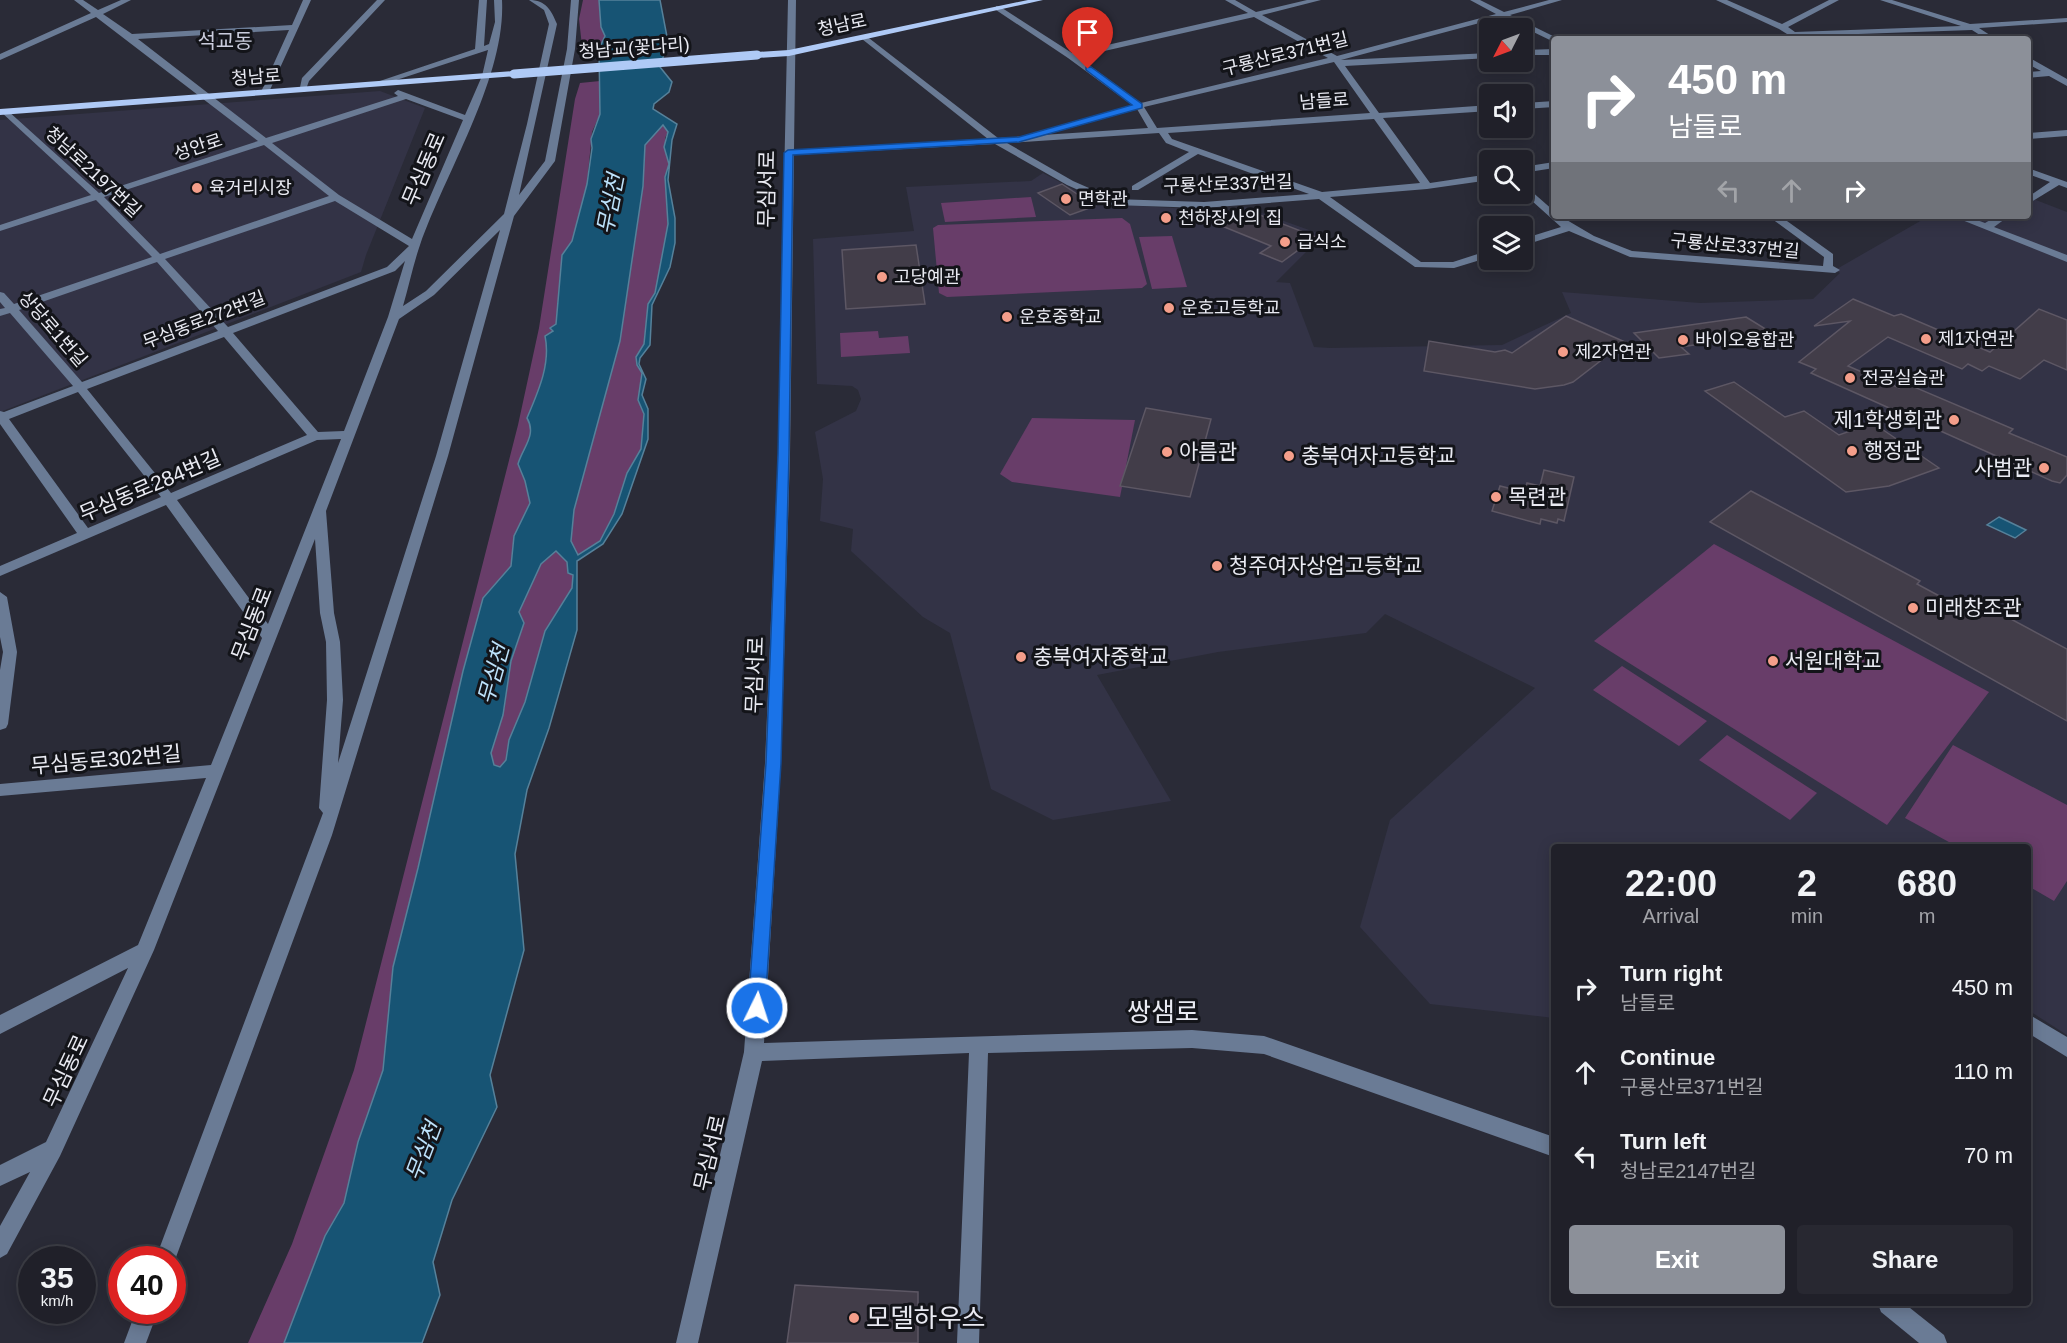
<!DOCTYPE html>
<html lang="en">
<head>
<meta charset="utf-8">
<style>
	body { margin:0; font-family:Arial,"Noto Sans KR",sans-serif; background:#282831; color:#f1f3f6; height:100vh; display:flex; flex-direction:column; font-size:22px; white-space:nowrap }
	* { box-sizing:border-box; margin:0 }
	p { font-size:20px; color:#a2a3a8 }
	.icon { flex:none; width:33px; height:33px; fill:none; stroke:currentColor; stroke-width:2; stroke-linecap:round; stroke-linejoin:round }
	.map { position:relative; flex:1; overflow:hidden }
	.panel { position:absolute; left:1551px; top:844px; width:480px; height:462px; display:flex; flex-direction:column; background:#202029; border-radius:6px; box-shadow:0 3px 15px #0003,0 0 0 2px #3d3e46 }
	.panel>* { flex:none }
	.banner { position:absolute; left:1551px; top:36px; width:480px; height:183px; border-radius:6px; box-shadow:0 3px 15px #0003,0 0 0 2px #3d3e46; background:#8c9099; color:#fff; overflow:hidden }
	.needle { width:39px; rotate:228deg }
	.tools { position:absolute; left:1479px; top:18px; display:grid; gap:12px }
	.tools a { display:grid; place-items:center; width:54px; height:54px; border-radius:6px; background:#202029; box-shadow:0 3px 15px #0003,0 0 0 2px #3d3e46; font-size:30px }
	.speed { position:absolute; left:18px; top:1246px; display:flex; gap:12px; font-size:30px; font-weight:700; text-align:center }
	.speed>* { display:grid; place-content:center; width:78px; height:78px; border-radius:50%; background:#202029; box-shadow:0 3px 15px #0003,0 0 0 2px #3d3e46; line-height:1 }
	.speed small { font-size:15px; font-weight:400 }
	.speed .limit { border:9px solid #d22; background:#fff; color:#111 }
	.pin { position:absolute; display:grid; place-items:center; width:51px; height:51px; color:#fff; margin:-62px -26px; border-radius:50% 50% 50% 0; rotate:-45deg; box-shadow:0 0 6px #0007 }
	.pin .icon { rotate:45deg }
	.me { position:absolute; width:66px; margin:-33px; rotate:4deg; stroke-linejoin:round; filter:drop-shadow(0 0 4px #0008) }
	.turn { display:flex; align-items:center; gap:21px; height:126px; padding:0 18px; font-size:27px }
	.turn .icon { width:78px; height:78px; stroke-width:2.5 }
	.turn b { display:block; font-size:42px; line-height:51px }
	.lanes { display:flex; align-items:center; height:57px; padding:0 18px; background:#0003; justify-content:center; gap:30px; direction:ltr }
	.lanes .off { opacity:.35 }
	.eta { display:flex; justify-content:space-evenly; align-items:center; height:102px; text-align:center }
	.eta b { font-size:36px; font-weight:600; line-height:42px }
	.button { display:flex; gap:12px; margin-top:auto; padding:12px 18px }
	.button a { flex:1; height:69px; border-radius:6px; background:#8c9099; color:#fff; font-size:24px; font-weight:600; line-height:69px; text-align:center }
	.button a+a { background:#282831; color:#f1f3f6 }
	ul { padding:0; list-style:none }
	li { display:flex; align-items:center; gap:18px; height:84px; padding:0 18px }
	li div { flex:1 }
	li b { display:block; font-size:22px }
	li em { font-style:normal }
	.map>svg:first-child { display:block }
</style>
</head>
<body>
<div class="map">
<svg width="2067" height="1343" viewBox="0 0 2067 1343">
	<rect width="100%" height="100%" fill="#2a2b37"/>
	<!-- built -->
	<g fill="#333346">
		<polygon points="380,91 425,108 366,255 361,272 0,412 0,120"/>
		<polygon points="1043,173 1110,209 1124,205 1189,209 1203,222 1227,219 1245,207 1323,235 1276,282 1290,283 1314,347 1330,348 1502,345 1571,313 1562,292 1700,303 1813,299 1840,273 1835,270 1929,216 2028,216 2028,197 2067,212 2067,1035 2028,1010 2028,848 1554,848 1554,1018 1430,1004 1360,927 1390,820 1535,688 1385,614 1366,633 1218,652 1097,675 1171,801 1053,820 991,789 950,633 923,617 851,551 853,529 820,521 823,479 815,432 856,411 861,399 858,390 852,386 817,384 813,239 914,231 906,187 1031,181"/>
	</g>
	<!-- green -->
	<g fill="#683d69">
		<polygon points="583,0 599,0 601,26 605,36 599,53 583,55 579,19"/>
		<path d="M600 81V114L592 132 587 184 572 241 562 255 556 324 553 330 545 336C551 364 538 392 527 418 537 435 523 447 518 464L525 481 530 503 514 536 511 566 483 598 463 671 418 868 393 967 383 1070 358 1142 344 1203 325 1236 284 1343H248L292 1244 354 1070 518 425 539 328 575 99 580 83Z"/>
		<polygon points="663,124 668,132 665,138 669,164 665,177 668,224 655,293 648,304 644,344 636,357 637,365 642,373 638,400 644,414 641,449 627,473 614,514 600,541 578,556 571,541 574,510 620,341 643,186 645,145"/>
		<polygon points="1031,197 1036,217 945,222 941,203"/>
		<polygon points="1122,218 1130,224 1147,284 1142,288 947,297 939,293 933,228 938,225"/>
		<polygon points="1172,236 1187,287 1152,289 1139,237"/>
		<polygon points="878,331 879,338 908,336 910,353 841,357 840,333"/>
		<polygon points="1032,418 1135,420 1120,497 1012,482 1000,474"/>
		<polygon points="1714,544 1989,692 1887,825 1594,641"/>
		<polygon points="556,551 567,562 574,575 572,588 545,631 525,702 509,740 506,760 500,767 494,765 491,753 503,715 511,661 524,623 519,612 541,564"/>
		<polygon points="1622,666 1707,721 1679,746 1593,690"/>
		<polygon points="1727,735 1817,793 1790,820 1699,760"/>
		<polygon points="1953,745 2067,805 2067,881 2054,901 2028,886 2028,848 1958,847 1905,818"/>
	</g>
	<!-- water -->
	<g fill="#175474" stroke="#56819a" stroke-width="1.5" fill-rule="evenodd">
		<path d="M599 0H660L668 42 660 67 672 82 669 92 654 104 653 109 677 124 672 140 668 180 675 218V243L670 267 652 305 650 345 640 358 639 364 646 379 642 395 648 409V439L622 514 603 544 577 561V630L549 728 527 790 515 854 524 950 490 1075 497 1107 452 1200 433 1262 440 1295 422 1343H284L325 1236 344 1203 358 1142 383 1070 393 967 418 868 463 671 483 598 511 566 514 536 530 503 525 481 518 464C523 447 537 435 527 418 538 392 551 364 545 336L553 331 550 328 556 324 562 255 572 241 587 184 592 148 591 139 600 114 599 49 605 36 601 27ZM663 125 668 132 664 147 669 164 665 177 668 224 655 293 648 304 644 344 636 357 637 365 642 373 638 400 644 414 641 449 627 473 614 514 600 541 578 555 571 541 574 510 620 341 643 186 645 145ZM556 551 567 562 568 573 573 575 572 588 545 631 525 702 509 740 506 760 500 767 494 765 491 753 503 715 511 661 524 623 519 612 541 564Z"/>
		<polygon points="1999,517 2026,530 2015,538 1987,525"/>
	</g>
	<!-- building -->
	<g fill="#423d49" stroke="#5d5764" stroke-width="1.5">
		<polygon points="1062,184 1095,206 1070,215 1038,193"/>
		<polygon points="1247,210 1316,237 1282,262 1260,253 1271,246 1222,226"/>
		<polygon points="916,245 925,304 846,309 842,250"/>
		<polygon points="1853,299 1894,316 1901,314 1990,352 2039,309 2067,320 2067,370 2044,360 2020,379 1989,366 1982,371 1968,364 1962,369 1888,337 1848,366 1899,388 1905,383 2013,429 2009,433 2067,457 2067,475 2060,483 2052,481 1811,373 1816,369 1799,362 1850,321 1814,326"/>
		<polygon points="1566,316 1625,342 1573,382 1564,385 1535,389 1424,371 1429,341 1495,352 1505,350 1512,353"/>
		<polygon points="1746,317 1772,333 1681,347 1689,354 1659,358 1634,333"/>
		<polygon points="1734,382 1785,417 1804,411 1839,435 1873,423 1939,468 1889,486 1846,492 1705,391"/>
		<polygon points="1146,408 1211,419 1190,497 1120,486"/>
		<polygon points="1544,470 1574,477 1564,521 1558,519 1557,523 1541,519 1540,524 1492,511 1500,486 1524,492 1527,483 1540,486"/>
		<polygon points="1751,491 1920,581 1917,584 1971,613 1981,603 2067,649 2067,721 1710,522"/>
		<polygon points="795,1285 918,1292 918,1343 787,1343"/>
	</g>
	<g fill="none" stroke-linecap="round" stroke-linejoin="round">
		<!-- minor -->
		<g fill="#6a7b95" fill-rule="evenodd">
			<path d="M74 0H83L98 10 121 0H131L103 14 132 34 292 25 303 0H311L269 92 265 95 261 92 289 30 138 39 266 138 398 96 394 93 398 90 465 115 482 76 488 50 378 86 371 84 475 49 479 0H487L484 46 489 44 495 22 494 0H502C506 77 446 171 420 245 413 265 409 286 403 306L426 291 504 214 527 124 549 24 544 10 529 0C546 0 551 10 557 24L519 195 545 161 567 49 571 0H579L575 49 555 161 514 216 448 456 332 835 172 1268V1260H155L323 813 319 808 327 700 326 642 320 613 315 539 154 950 60 1156 7 1254 0 1258V1226L30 1172 0 1186V1165L46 1142 128 968 0 1034V1015L138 945 206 778 0 796V784L211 765 262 638 166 505 0 576V566L77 533 0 424V411L4 412 73 386 10 313 0 316V309L5 308 0 302V292L4 293 14 304 152 257 96 200 0 231V225L91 195 0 111 7 110 99 193 258 141 96 17 0 60V54L91 13ZM406 99 463 120 412 239 339 195 272 143ZM264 145 329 196 160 254 104 197ZM335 201 409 246 387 267 228 327 165 259ZM500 230 436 456 338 763 343 700 340 642 334 613 326 511 399 319 434 295ZM405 261 388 317 344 431 318 432 233 333 395 271ZM157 262 218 331 82 382 19 310ZM224 337 307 435 171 493 87 389ZM78 392 161 497 88 528 9 419ZM341 439 268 624 177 500 317 440Z"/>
			<polygon points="377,0 385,0 309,81 305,92 299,92 302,78"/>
			<path d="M788 0H796L794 150 988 139 862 39V35H865L998 138 1148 128 1137 109 1048 133V129L1132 105 1068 58 996 10V6H999L1072 53 1248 13 1225 0H1235L1256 12 1307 0H1321L1262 15 1337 56 1496 14 1470 0H1480L1504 12 1549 0H1562L1510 15 1557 38 1554 39V42L1502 17 1341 60 1490 53V58L1345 66 1379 113 1490 105V111L1383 118 1430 183 1490 174V180L1427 189 1330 197 1421 262H1453L1490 250V257L1454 268 1415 267 1319 199 1204 208 1112 205 1067 185 995 144 794 155 790 454 781 763 764 1043 1192 1030 1264 1036 1554 1137V1157L1264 1054 1192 1048 988 1053 979 1343H957L969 1053 762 1061 698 1343H676L744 1052 765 763 778 454ZM1254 17 1328 58 1141 103 1078 57ZM1334 62 1370 113 1157 128 1144 107ZM1374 119 1420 183 1322 192 1172 139 1168 133ZM1159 133 1166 143 1189 152 1132 186V190H1138L1198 154 1309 194 1204 202 1114 199 1073 181 1007 143Z"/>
			<polygon points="1716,0 1727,0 1782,24 1829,0 1839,0 1788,27 1795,32 1961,26 1880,0 1892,0 1970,24 2067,18 2067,22 1979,28 1996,39 1986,39 1972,30 1802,36 1805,39 1795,39 1779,29"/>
			<polygon points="1554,49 1554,55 1522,55 1522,50"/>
			<polygon points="2028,57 2067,79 2067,86 2049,76 2028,78 2028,72 2041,71 2028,64"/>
			<polygon points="1554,101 1554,107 1522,109 1522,103"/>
			<polygon points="2067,130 2067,136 2028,139 2028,133"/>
			<polygon points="1554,162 1554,168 1522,173 1522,167"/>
			<polygon points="2028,168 2067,182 2067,188 2059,185 2028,204 2028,197 2050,182 2028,174"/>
			<polygon points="1522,183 1554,211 1554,216 1560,216 1594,236 1632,251 1823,266 1824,257 1768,216 1780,216 1833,254 1833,266 1840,270 1835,273 1630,257 1569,231 1522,246 1522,239 1561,227 1522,192"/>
			<polygon points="1952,216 1966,216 1985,223 1997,216 2009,216 1994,227 2067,255 2067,262"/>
			<polygon points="0,592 7,597 17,652 8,724 6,728 0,730 0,670 3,652 0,637"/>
			<polygon points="2028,1014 2067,1037 2067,1057 2028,1033"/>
			<polygon points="1878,1304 1905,1304 1944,1335 1947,1343 1919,1343 1881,1312"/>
			<polygon points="136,1311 158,1311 146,1343 124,1343"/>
		</g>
		<!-- major -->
		<g fill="#afcaf6" fill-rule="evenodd">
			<polygon points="1028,0 1043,0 789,56 757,58 753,55 757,52 789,50"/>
			<polygon points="514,71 517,72 517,76 0,115 0,109"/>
		</g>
		<!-- major-bridge -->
		<polyline stroke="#afcaf6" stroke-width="9" points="514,74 757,55"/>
	</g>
	<!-- route -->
	<polygon fill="#1a73e8" stroke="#114b97" stroke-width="1.5" points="1086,67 1091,67 1142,104 1142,108 1019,142 793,155 789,454 781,763 765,1008 763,1013 757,1015 751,1013 748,1008 766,763 778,454 784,153 788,150 1019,137 1132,105 1086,70"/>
	<!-- markers -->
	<g fill="#f49e8a" stroke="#131419" stroke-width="2">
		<circle cx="197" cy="188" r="6"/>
		<circle cx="1066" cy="199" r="6"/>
		<circle cx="1166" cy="218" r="6"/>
		<circle cx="1285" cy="242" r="6"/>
		<circle cx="882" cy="277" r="6"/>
		<circle cx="1169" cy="308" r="6"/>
		<circle cx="1007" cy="317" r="6"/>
		<circle cx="1926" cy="339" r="6"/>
		<circle cx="1683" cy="340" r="6"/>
		<circle cx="1563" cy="352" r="6"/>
		<circle cx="1850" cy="378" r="6"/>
		<circle cx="1954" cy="420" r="6"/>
		<circle cx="1852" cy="451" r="6"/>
		<circle cx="1167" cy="452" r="6"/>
		<circle cx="1289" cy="456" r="6"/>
		<circle cx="2044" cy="468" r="6"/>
		<circle cx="1496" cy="497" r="6"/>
		<circle cx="1217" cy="566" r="6"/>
		<circle cx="1913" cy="608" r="6"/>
		<circle cx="1021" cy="657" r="6"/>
		<circle cx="1773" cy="661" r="6"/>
		<circle cx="854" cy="1318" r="6"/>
	</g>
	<g text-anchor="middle" stroke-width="6" stroke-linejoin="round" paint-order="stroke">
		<!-- far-street labels -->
		<g font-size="18" fill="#e9eaf2" stroke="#131419">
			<text transform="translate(842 25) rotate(-12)" y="6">청남로</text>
			<text transform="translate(634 48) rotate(-4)" y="6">청남교(꽃다리)</text>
			<text transform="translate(1285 54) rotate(-14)" y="6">구룡산로371번길</text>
			<text transform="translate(256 77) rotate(-4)" y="6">청남로</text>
			<text transform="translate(1324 101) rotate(-4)" y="6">남들로</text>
			<text transform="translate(198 147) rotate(-18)" y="6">성안로</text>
			<text transform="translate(93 172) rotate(43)" y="6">청남로2197번길</text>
			<text transform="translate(1228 184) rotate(-2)" y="6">구룡산로337번길</text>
			<text transform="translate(1735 246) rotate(5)" y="6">구룡산로337번길</text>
			<text transform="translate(204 320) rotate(-21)" y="6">무심동로272번길</text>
			<text transform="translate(53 329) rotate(49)" y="6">상당로1번길</text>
		</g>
		<!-- far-poi labels -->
		<g font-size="18" fill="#e9eaf2" stroke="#131419" text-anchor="start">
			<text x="209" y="194">육거리시장</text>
			<text x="1078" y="205">면학관</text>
			<text x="1178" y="224">천하장사의 집</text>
			<text x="1297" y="248">급식소</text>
			<text x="894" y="283">고당예관</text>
			<text x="1181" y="314">운호고등학교</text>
			<text x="1019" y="323">운호중학교</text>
			<text x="1938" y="345">제1자연관</text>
			<text x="1695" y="346">바이오융합관</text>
			<text x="1575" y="358">제2자연관</text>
			<text x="1862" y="384">전공실습관</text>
		</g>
		<!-- far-quarter labels -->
		<g font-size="20" fill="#caccdc" stroke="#131419">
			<text x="225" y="48">석교동</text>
		</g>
		<!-- street labels -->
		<g font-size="21" fill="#e9eaf2" stroke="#131419">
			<text transform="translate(424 169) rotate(-67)" y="7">무심동로</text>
			<text transform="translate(767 189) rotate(-89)" y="7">무심서로</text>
			<text transform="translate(150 486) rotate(-23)" y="7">무심동로284번길</text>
			<text transform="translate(252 624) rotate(-69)" y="7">무심동로</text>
			<text transform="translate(755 675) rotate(-88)" y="7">무심서로</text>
			<text transform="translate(106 760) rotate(-5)" y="7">무심동로302번길</text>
			<text transform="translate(66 1071) rotate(-65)" y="7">무심동로</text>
			<text transform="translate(710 1153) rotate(-77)" y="7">무심서로</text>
		</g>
		<!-- poi labels -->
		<g font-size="21" fill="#e9eaf2" stroke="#131419" text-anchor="start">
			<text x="1942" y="427" text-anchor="end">제1학생회관</text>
			<text x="1864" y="458">행정관</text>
			<text x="1179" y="459">아름관</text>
			<text x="1301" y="463">충북여자고등학교</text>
			<text x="2032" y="475" text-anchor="end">사범관</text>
			<text x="1508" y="504">목련관</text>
			<text x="1229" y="573">청주여자상업고등학교</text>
			<text x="1925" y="615">미래창조관</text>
			<text x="1033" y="664">충북여자중학교</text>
			<text x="1785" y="668">서원대학교</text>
		</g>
		<!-- water labels -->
		<g font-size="22" font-style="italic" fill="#bde2fb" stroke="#131419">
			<text transform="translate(610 204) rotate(-79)" y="8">무심천</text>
			<text transform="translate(493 674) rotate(-74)" y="8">무심천</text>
			<text transform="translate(423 1151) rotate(-69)" y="8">무심천</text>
		</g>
		<!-- near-street labels -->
		<g font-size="26" fill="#e9eaf2" stroke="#131419">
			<text x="1163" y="1021">쌍샘로</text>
		</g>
		<!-- near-poi labels -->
		<g font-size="26" fill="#e9eaf2" stroke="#131419" text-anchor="start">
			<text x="866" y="1327">모델하우스</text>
		</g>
	</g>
</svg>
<div class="tools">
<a><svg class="needle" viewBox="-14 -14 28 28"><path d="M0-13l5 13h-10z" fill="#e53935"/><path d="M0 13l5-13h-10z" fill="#a2a3a8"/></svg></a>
<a><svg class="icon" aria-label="sound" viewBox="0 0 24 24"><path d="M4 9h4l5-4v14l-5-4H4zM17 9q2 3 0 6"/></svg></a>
<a><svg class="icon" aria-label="search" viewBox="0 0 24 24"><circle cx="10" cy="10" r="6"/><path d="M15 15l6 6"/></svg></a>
<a><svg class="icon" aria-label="layers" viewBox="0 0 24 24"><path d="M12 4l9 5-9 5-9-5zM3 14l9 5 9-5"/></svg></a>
</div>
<div class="speed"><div>35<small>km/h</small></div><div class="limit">40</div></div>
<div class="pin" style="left:1088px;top:69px;background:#d93025"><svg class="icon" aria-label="arrive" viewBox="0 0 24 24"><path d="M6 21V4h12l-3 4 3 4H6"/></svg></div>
<svg class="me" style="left:757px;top:1008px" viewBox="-20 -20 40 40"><circle r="17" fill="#1a73e8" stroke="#fff" stroke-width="3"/><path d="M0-11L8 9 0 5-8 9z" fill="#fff"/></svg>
<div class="banner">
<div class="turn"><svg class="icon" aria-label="right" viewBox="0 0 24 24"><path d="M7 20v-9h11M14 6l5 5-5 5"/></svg><div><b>450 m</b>남들로</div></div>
<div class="lanes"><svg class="icon off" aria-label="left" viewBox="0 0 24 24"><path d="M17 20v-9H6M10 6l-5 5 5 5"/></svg><svg class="icon off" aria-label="ahead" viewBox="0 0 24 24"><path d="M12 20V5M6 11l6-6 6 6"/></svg><svg class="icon" aria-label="right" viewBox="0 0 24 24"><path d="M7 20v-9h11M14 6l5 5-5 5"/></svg></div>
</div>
<section class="panel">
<div class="eta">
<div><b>22:00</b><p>Arrival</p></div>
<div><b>2</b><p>min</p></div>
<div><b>680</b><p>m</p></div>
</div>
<ul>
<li><svg class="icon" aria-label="right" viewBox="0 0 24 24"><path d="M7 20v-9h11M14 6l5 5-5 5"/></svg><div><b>Turn right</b><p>남들로</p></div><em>450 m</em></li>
<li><svg class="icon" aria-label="ahead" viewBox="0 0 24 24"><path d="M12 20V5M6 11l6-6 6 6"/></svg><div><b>Continue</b><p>구룡산로371번길</p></div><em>110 m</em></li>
<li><svg class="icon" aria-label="left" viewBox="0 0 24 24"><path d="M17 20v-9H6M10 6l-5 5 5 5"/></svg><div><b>Turn left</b><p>청남로2147번길</p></div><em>70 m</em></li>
</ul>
<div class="button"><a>Exit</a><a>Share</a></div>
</section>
</div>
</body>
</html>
